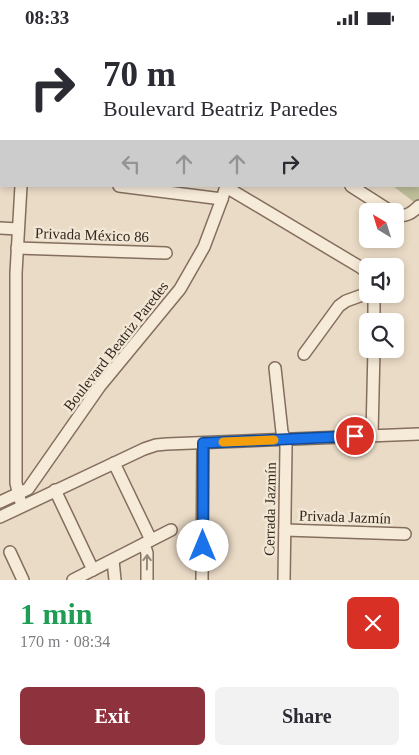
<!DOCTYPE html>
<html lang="en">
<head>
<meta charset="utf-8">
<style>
	body { margin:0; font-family:"Times New Roman",serif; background:#f2f2f3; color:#2b2b33; height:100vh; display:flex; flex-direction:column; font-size:19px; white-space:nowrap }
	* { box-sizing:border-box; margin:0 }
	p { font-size:16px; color:#7c7c81 }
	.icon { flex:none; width:28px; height:28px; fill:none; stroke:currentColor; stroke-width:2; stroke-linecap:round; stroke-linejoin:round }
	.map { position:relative; height:545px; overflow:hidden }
	.details { display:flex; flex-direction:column; background:#fff; flex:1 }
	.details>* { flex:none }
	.hud { position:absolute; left:0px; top:0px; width:420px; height:152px; box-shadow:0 2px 8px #0003; background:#fff; color:#2b2b33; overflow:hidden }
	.needle { width:32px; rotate:322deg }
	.controls { position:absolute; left:359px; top:168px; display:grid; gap:10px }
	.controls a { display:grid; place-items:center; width:45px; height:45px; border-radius:8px; background:#fff; box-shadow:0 2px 8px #0003; font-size:25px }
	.pin { position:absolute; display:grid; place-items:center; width:42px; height:42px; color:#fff; margin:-21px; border:2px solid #fff; border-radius:50%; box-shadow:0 1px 5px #0007 }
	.me { position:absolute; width:55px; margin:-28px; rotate:0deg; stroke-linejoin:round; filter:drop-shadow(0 0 4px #0008) }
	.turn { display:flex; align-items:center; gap:18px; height:105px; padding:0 20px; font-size:22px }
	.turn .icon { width:65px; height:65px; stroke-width:2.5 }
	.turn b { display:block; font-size:35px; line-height:42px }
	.lanes { display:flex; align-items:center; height:48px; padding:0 20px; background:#0003; justify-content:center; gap:25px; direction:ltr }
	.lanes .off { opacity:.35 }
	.round { display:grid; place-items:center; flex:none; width:52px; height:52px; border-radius:8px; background:#f2f2f3 }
	.head { display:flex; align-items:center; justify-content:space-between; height:85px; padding:0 20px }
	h1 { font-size:30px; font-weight:700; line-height:38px; color:#1e9e55 }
	.primary-button { display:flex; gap:10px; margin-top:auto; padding:10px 20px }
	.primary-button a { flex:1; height:58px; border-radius:8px; background:#8e333d; color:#fff; font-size:20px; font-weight:700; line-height:58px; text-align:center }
	.primary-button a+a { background:#f2f2f3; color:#2b2b33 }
	.status { display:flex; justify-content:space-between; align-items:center; height:35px; padding:0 25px; background:#fff; direction:ltr }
	.status svg { height:14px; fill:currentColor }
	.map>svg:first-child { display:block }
</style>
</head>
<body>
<div class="status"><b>08:33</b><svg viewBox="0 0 49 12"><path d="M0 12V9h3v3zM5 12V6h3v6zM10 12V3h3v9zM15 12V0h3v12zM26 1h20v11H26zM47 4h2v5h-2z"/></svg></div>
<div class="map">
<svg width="419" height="545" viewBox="0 0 419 545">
	<rect width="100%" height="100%" fill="#eadbc6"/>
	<!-- cemetery -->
	<polygon fill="#bdbd99" points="419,32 419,171 393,151 419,151"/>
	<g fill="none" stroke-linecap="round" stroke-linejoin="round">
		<!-- minor casing -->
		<g stroke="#846e5d" stroke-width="14">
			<g id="minor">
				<polyline points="277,0 279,1"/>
				<polyline points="33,1 33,0"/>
				<polyline points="182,1 182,0"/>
				<polyline points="246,1 246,0"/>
				<polyline points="0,118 1,119"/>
				<polyline points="119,151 222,164"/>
				<polyline points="351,151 390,176"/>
				<polyline points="226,152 360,232 368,238"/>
				<path d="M395 179C405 183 412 178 419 171"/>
				<polyline points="0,193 18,194"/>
				<polyline points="17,213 166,218"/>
				<polyline points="374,286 374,259"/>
				<polyline points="304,319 339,271 346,266 368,258"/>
				<polyline points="275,333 282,397 285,404 286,412 284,545"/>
				<polyline points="372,400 374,314"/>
				<polyline points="114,428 151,505"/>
				<polyline points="55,455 93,535"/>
				<polyline points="20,465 16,448 16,238 21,151"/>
				<polyline points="0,467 28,454 100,351 180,254 204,212 222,164 226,151"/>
				<polyline points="0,482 144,414 156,410 167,409 419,399"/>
				<polyline points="285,495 405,499"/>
				<polyline points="144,509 147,518 147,545"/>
				<polyline points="10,517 23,545"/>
				<polyline points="113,525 115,545"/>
				<polyline points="73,545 171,495"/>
				<polyline points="202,545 203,408"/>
			</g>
		</g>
		<!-- minor -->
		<use href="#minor" stroke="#f6ead8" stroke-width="11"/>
	</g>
	<!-- one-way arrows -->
	<defs><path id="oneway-shaft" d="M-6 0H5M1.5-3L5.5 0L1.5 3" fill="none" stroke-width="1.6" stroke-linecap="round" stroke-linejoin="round" transform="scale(1.25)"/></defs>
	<use stroke="#96897c" href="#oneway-shaft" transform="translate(147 527) rotate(-89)"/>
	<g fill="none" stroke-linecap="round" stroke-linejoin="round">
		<!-- route casing -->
		<g stroke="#114b97" stroke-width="12">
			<polyline id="route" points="203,511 203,408 355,401"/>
		</g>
		<!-- route -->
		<use href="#route" stroke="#1a73e8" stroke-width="9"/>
		<!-- slow -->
		<polyline stroke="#f59e0b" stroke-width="9" points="223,407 274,405"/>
	</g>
	<g text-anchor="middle" stroke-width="5" stroke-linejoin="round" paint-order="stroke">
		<!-- street labels -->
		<g font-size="15" fill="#352820" stroke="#f2e7d5">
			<text transform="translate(92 200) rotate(2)" y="5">Privada México 86</text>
			<text transform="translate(116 311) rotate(-52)" y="5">Boulevard Beatriz Paredes</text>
			<text transform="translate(270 474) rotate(-89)" y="5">Cerrada Jazmín</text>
			<text transform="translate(345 482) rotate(2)" y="5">Privada Jazmín</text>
		</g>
	</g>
</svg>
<div class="controls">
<a><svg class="needle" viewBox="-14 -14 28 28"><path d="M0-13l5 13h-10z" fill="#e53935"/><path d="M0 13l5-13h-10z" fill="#7c7c81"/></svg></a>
<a><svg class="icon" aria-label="sound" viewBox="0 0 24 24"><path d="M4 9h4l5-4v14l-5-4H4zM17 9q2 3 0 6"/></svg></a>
<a><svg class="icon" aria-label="search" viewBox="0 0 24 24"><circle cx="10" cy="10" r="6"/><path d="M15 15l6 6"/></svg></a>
</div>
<div class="pin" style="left:355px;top:401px;background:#d93025"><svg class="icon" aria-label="arrive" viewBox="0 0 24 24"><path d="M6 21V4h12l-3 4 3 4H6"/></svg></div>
<svg class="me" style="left:203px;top:511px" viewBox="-20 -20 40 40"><circle r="19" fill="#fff"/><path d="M0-13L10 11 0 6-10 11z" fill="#1a73e8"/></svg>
<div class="hud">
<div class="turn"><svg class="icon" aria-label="right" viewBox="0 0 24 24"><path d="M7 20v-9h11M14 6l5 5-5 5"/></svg><div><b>70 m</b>Boulevard Beatriz Paredes</div></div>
<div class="lanes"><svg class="icon off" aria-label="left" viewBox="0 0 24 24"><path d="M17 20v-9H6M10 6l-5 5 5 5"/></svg><svg class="icon off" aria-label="ahead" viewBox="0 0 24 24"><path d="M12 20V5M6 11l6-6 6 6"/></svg><svg class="icon off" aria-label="ahead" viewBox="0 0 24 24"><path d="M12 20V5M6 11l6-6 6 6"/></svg><svg class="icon" aria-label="right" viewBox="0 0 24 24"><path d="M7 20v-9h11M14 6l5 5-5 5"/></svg></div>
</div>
</div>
<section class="details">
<div class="head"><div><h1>1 min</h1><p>170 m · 08:34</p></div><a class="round" style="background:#d93025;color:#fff"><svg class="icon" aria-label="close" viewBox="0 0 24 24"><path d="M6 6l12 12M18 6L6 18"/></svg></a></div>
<div class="primary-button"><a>Exit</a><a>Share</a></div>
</section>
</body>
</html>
